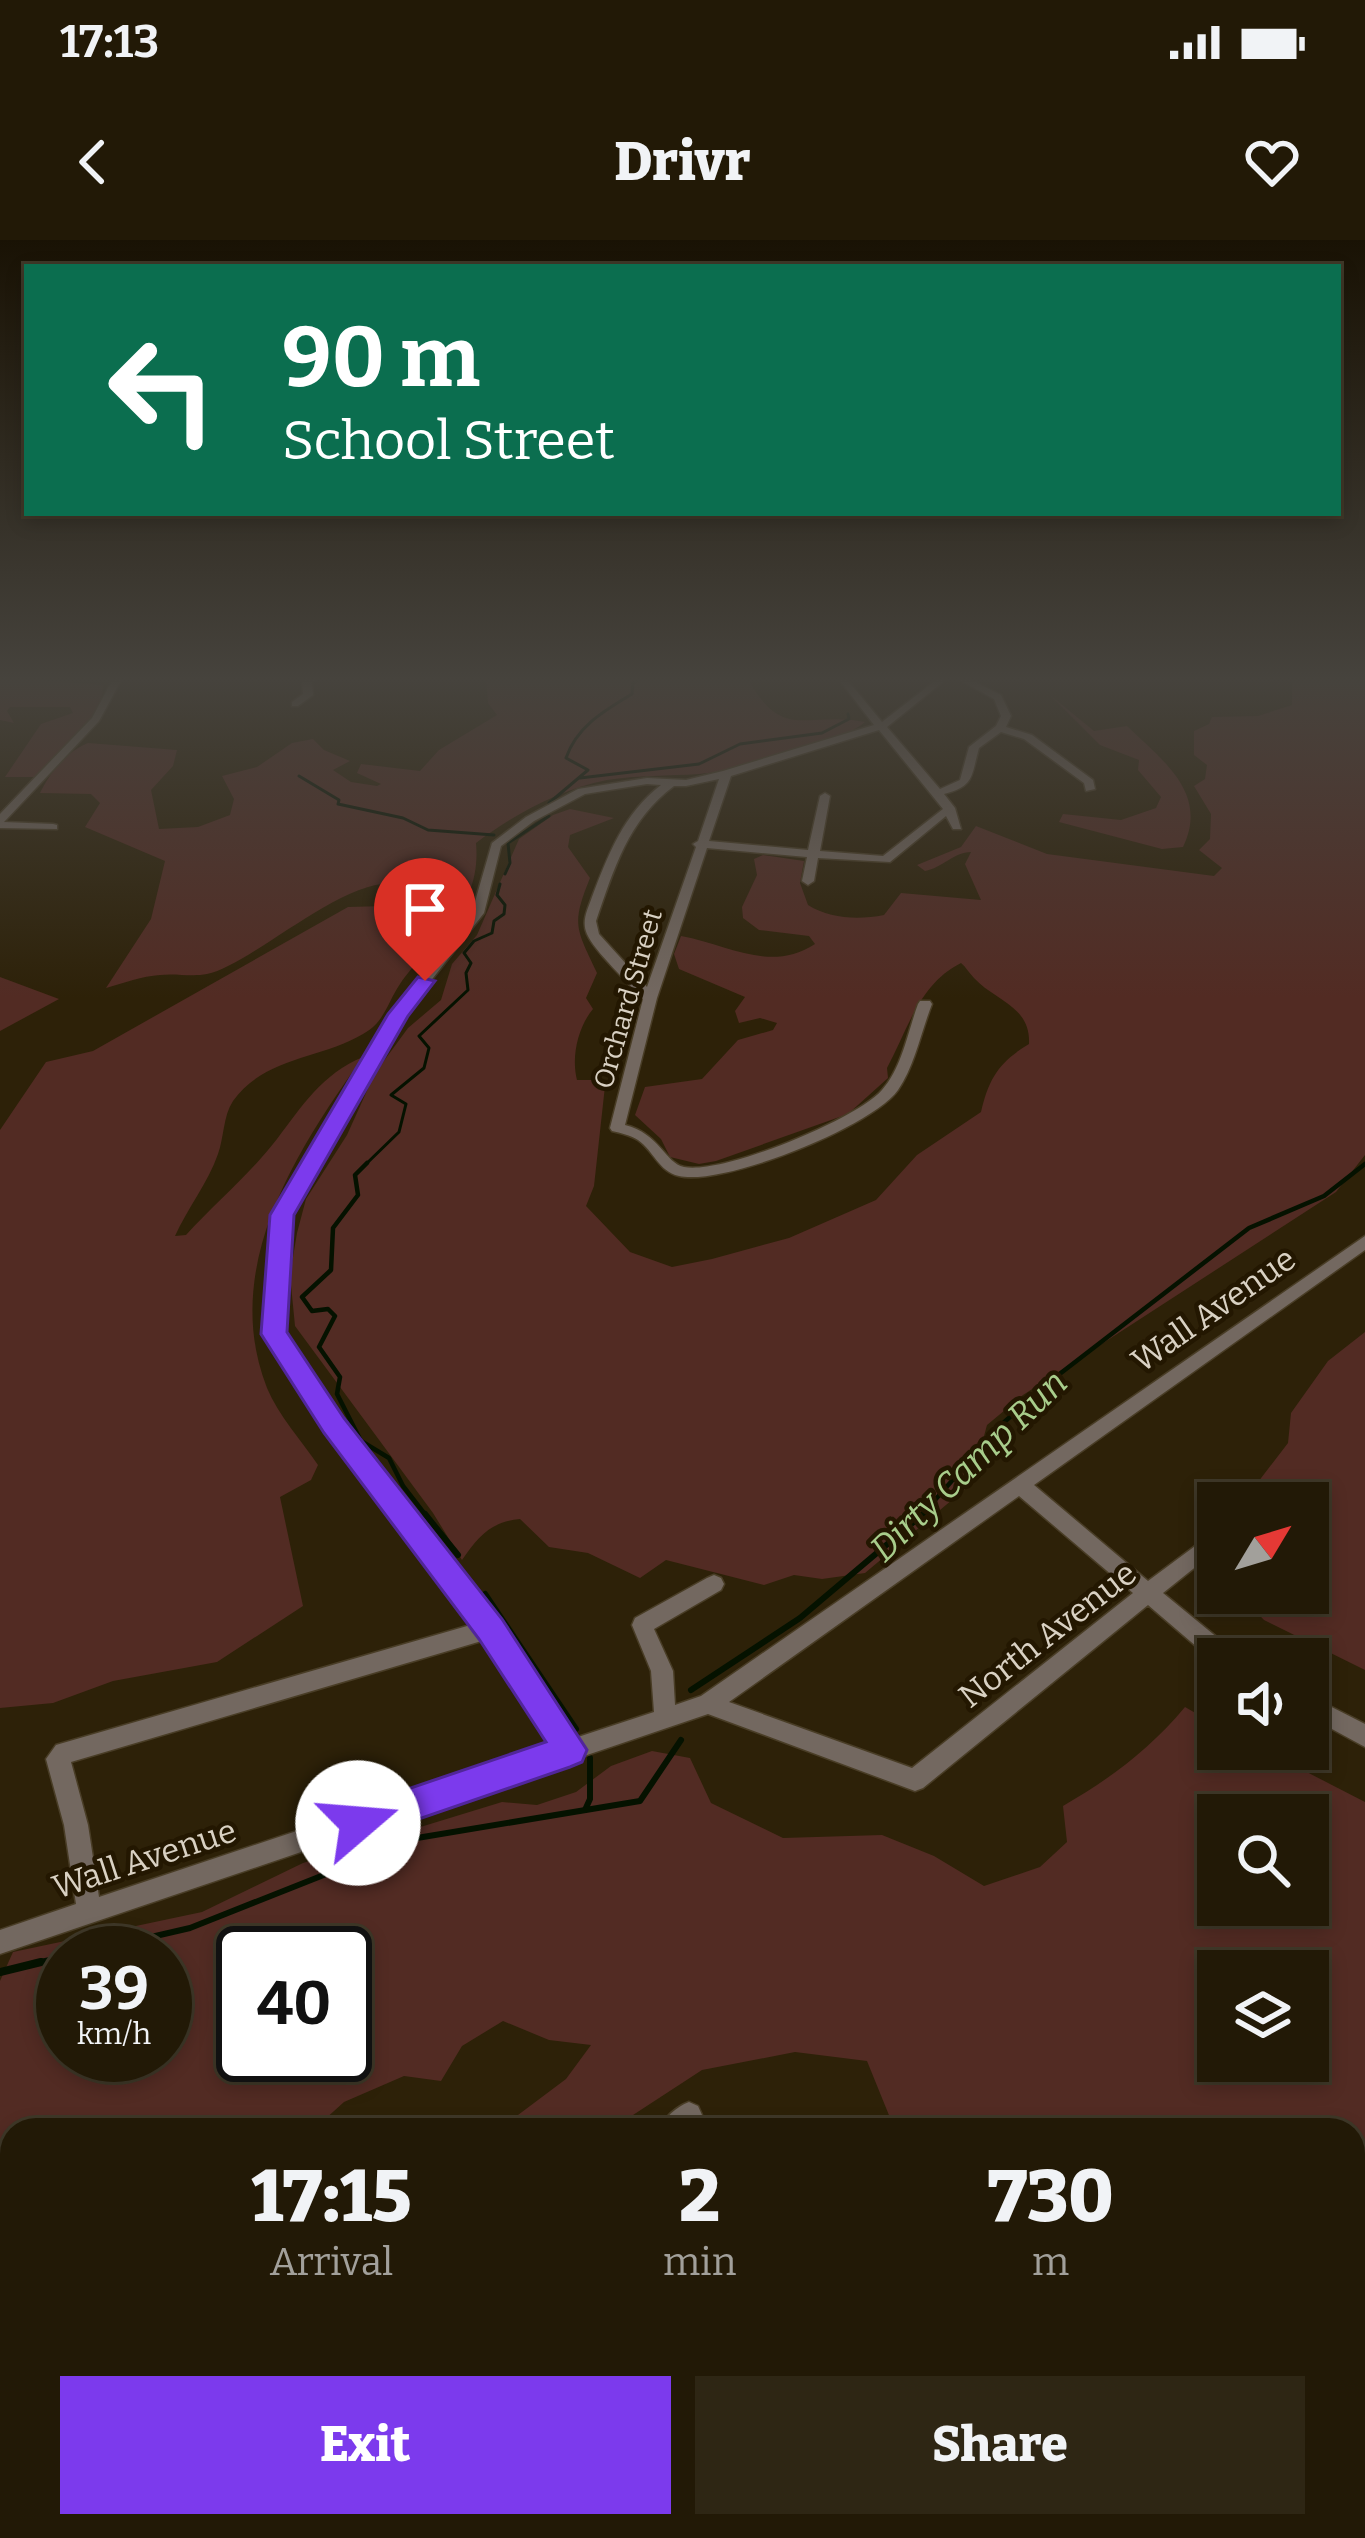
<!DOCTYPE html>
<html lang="en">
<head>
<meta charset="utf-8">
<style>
	body { margin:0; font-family:Bitter,serif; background:#2e2614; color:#f1f3f6; height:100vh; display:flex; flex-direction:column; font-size:45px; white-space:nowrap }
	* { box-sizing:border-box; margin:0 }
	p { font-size:39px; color:#a2a09b }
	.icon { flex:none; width:66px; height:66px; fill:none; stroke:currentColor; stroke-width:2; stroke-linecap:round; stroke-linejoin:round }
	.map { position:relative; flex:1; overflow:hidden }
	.details { position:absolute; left:0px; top:1878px; width:1365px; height:420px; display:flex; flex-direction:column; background:#221906; border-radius:36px 36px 0 0; box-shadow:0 6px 18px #0003,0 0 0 3px #3f3828 }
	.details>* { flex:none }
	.guide { position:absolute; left:24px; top:24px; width:1317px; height:252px; border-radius:0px; box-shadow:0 6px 18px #0003,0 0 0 3px #3f3828; background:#0b6e4f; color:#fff; overflow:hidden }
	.needle { width:78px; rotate:52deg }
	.buttons { position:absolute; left:1197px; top:1242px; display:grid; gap:24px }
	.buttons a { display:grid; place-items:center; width:132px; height:132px; border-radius:0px; background:#221906; box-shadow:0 6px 18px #0003,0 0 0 3px #3f3828; font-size:60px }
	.speed { position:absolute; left:36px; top:1686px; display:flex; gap:24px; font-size:60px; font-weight:700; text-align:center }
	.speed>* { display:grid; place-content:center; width:156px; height:156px; border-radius:50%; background:#221906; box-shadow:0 6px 18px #0003,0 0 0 3px #3f3828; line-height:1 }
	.speed small { font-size:30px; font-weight:400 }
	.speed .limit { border:6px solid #111; border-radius:18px; background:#fff; color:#111 }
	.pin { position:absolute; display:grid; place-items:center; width:102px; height:102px; color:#fff; margin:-123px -51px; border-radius:50% 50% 50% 0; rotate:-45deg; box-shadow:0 0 12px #0007 }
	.pin .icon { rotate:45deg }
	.me { position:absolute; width:132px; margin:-66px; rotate:72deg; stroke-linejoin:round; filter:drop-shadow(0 0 9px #0008) }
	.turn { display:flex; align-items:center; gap:42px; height:252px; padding:0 60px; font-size:54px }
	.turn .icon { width:156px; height:156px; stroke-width:2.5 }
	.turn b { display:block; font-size:84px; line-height:102px }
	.eta { display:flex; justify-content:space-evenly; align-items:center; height:204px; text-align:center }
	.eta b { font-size:72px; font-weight:800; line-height:84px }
	.button { display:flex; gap:24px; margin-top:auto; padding:24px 60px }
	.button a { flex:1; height:138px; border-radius:0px; background:#7c3aed; color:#fff; font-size:48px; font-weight:800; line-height:138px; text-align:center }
	.button a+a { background:#2e2614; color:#f1f3f6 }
	.status { display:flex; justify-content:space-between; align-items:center; height:84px; padding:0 60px; background:#221906; direction:ltr }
	.status svg { height:33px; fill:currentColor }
	header { display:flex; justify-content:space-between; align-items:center; height:156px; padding:0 60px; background:#221906; font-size:54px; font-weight:800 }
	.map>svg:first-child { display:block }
</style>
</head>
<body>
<div class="status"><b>17:13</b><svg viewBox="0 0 49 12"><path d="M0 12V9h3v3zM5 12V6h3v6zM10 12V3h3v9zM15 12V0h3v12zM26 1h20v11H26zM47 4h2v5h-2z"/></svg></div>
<header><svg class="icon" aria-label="back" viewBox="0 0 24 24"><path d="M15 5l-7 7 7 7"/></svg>Drivr<svg class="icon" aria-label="heart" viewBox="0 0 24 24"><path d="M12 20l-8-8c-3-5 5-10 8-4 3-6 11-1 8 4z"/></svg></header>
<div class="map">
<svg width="1365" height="2298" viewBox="0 0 1365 2298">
	<rect width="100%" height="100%" fill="#2d2108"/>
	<!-- green -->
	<g fill="#522b23" fill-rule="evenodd">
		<path d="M0 437 103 445C105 479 58 513 36 537H5L41 484 73 473 70 467H10L7 471 14 483 0 480Z"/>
		<path d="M486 437H747C783 504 807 470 865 482 835 507 739 531 699 534 668 536 638 535 607 540 558 550 515 574 476 603 482 669 434 696 400 744 387 763 385 782 363 794 321 819 264 817 233 861 223 876 224 898 218 914 208 943 187 969 175 996L186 995C215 963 251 933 277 899 302 866 322 834 363 817 296 911 220 1028 267 1148 278 1175 302 1201 318 1225L311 1240 280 1257 303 1366 217 1422 113 1441 53 1463 0 1468V890L46 822 93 811 348 667 385 666 413 652C369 612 255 725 207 734 192 737 175 733 160 735 142 736 124 743 106 748L151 679 165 621 85 587 100 563 91 554 40 553C49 534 67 511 88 503L177 510 173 526 151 550 159 589 198 587 230 575 234 559 222 536 257 527 292 503 313 499 324 510 350 521 333 530 351 542 377 546 381 544 357 533 361 524 420 531 439 510 497 475 488 463Z"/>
		<path d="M1284 437H1365V915L1336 952 1023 1155 987 1185 971 1244 865 1333 822 1339 794 1335 764 1345 666 1320 640 1338 588 1313 549 1307 520 1279C490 1282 478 1297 462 1320L433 1273 295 1086 290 1035 297 993 306 959 347 895 375 833 408 788 441 760 452 724 477 695 519 599 553 575 570 569 614 578 570 595 568 607 590 638C571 685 576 688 597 733L586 758 593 769C578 787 571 817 577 840H597L605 846 594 946 586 966 630 1012 672 1027 712 1019 789 998 876 960 917 915 981 872C989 838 999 822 1029 804 1031 766 995 761 974 738 969 733 966 727 961 723 919 744 908 789 887 828L888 838 848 874 716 921 699 924 670 917 661 899 635 875 645 847 702 839 738 800 773 790 777 783 760 778 739 783 735 771 745 757 679 729 674 714 681 696C730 705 770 733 815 704L809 696 759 690 743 678 742 667 757 635 754 619 763 615 804 621 800 643 808 665C830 679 859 680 884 675L901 653 981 660 965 624 971 612C954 612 942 628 925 631L917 625 961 607 976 586 1047 614 1214 636 1222 628 1199 610 1210 599 1211 574 1194 546 1205 539 1207 525 1194 515V491L1209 484 1212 477 1258 476 1292 465V443Z"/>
		<path d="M1050 455 1094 491 1127 486C1163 521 1209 553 1183 607L1162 609 1059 582 1063 574 1121 580 1156 568 1161 557 1138 530 1139 520 1100 505Z"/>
		<polygon points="0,737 59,759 0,791"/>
		<polygon points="1365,1092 1365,1430 1264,1380 1238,1353 1308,1353 1308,1263 1242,1263 1288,1203 1291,1173 1328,1121"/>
		<path d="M1185 1467 1218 1486V1509H1262L1365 1562V2171L1353 2219V1890H895L867 1821 795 1812 702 1830 610 1890H498L566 1839 591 1805 549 1800 503 1781 462 1806 441 1841 404 1836 344 1862 313 1890H12V1986L0 1995V1741L13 1712 202 1672 303 1623 502 1562 537 1565 576 1552 611 1526 652 1511 690 1518 711 1563 783 1598 882 1595 934 1616 984 1646 1040 1627 1067 1602 1063 1566C1111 1538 1149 1510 1185 1467ZM1218 1575H1308V1665H1218ZM63 1713H165V1815H63ZM243 1713H345V1815H243ZM1308 1731V1821H1218V1731Z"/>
		<polygon points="1353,2266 1356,2281 1365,2280 1365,2298 834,2298 838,2286 1353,2286"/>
		<polygon points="447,2286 680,2286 678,2298 445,2298"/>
	</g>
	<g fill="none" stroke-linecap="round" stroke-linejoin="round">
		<!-- stream-far3 -->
		<g stroke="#051200" stroke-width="3">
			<polyline points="299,536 339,560 338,564 403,578 428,590 494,595"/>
			<polyline points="580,538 699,524 740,504 822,493 849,479 848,474"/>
			<path d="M549 563 588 530 566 518C577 486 604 471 632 454L633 443 642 437"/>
			<polyline points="505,634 510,623 508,603 549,576"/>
			<polyline points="364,926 399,892 406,864 391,855 424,828 429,808 419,796 468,750 466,733 471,723 464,713 474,701 492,693 494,681 504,674 505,665 497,655 500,644"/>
		</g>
		<!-- stream-far2 -->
		<g stroke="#051200" stroke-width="4.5">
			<polyline points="367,923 355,935 358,955 333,988 331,1030 302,1057 312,1071 328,1069 335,1076 319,1107 340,1137 337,1154 361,1201 389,1218 403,1246 427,1277"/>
			<polyline points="920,1277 1002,1184 1057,1136 1249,988 1324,956 1365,924"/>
		</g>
		<!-- stream-far1 -->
		<g stroke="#051200" stroke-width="6">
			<polyline points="425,1274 458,1315"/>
			<polyline points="485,1354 576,1489"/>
			<polyline points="691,1450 800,1378 923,1274"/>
			<polyline points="585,1570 590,1559 590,1518"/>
			<polyline points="82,1713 190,1688 417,1598 640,1561 681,1500"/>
			<polyline points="28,1725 63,1717"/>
		</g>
		<!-- stream -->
		<polyline stroke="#051200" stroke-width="8" points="0,1732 41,1722"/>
		<!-- minor casing -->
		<g stroke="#493d26" stroke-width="3">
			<g id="minor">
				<polygon points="114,437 123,437 99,481 4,582 53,584 57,585 57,589 0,588 0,574 92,478"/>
				<polygon points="310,437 322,437 312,442 313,455 298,466 292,466 292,462 303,454 302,441"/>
				<path d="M837 437H845L882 482 940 437H949L887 487 940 549 960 540 969 507 996 486 1001 476 994 459 954 437H965L1001 455 1011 476 1006 487 1032 495 1093 540 1095 549 1086 551 1084 543 1024 499 1001 492 979 508C971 536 975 546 944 554L955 568 961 589H953L946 576 890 622 818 618 814 641 808 645 802 641 807 617 707 608 657 758 625 885C659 893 665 923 684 927 722 935 857 879 882 850 902 828 908 791 918 764L920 761H930L932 764C921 792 915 825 898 850 872 887 723 946 679 936 658 931 654 911 638 900 630 895 621 893 612 891L610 888 643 759C629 743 594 711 587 694 581 681 588 669 592 657 608 615 624 573 661 545L647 544 585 554 534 581 501 606 484 673 404 775 290 975 283 1093 341 1180 497 1382 575 1498 654 1472 651 1431 632 1385 635 1378 707 1338 714 1335 721 1338 724 1344 721 1350 654 1389 673 1431 675 1465 701 1456 1365 996V1010L1034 1245 1148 1341 1218 1289V1309L1163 1353 1235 1412 1238 1419H1218V1425L1148 1365 923 1548 915 1551 708 1474 0 1714V1690L76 1664 64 1585 46 1519 56 1505 474 1384 327 1190 265 1094 274 975 391 774 472 672 492 603 526 577 578 549 647 538 686 540 723 531 874 485ZM879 490 943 569 883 616 820 611 830 556 825 553 820 556 808 610 709 601 731 536ZM719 539 698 601 693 604 696 607 647 747 599 694 596 681C614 629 628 580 674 546H686ZM1019 1256 1133 1353 912 1528 729 1462ZM485 1400 554 1505 99 1657 88 1585 71 1522Z"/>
				<polygon points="1308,1455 1365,1484 1365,1507 1308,1476"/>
				<path d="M689 1862 698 1866 702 1875 693 1890H659C665 1877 676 1867 689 1862Z"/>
				<rect x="0" y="2241" width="12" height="32"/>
				<polygon points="119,2286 151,2286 148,2298 116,2298"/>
				<polygon points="406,2286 438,2286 437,2298 405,2298"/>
			</g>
		</g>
		<!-- minor -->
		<use href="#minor" fill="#736860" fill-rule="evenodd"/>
	</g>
	<!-- sky -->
	<linearGradient id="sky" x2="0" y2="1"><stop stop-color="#191204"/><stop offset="0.58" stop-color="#46433d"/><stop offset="1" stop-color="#46433d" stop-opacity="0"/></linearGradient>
	<rect width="1365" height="758" fill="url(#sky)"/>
	<!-- route -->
	<polygon fill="#7c3aed" stroke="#51269a" stroke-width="3" points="418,737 435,741 408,776 294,975 287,1092 344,1178 502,1379 587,1510 582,1522 570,1527 358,1600 346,1595 341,1583 346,1570 546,1502 479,1399 324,1193 261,1094 270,975 388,774"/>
	<g text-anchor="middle" stroke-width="9" stroke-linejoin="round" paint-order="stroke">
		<!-- far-street labels -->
		<g font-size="27" fill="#d9d1c3" stroke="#231701">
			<text transform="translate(628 759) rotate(-74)" y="9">Orchard Street</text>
		</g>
		<!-- street labels -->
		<g font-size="33" fill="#d9d1c3" stroke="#231701">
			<text transform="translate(1213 1069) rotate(-35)" y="12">Wall Avenue</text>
			<text transform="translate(1047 1394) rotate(-38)" y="12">North Avenue</text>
			<text transform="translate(144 1618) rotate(-18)" y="12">Wall Avenue</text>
		</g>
		<!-- water labels -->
		<g font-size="36" font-style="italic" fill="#a8cd8b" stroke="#231701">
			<text transform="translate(968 1225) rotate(-44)" y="13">Dirty Camp Run</text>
		</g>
	</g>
</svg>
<div class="buttons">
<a><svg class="needle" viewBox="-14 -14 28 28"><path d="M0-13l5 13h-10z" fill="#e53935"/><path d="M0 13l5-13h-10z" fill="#a2a09b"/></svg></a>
<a><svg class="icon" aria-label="sound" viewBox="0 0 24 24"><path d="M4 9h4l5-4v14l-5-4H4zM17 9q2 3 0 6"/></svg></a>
<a><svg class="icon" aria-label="search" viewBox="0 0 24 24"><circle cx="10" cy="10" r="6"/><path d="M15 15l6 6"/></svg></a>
<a><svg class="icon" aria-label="layers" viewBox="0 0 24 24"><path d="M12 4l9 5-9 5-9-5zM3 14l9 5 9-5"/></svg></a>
</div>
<div class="speed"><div>39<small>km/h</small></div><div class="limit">40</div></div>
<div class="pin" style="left:425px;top:741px;background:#d93025"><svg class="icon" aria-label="arrive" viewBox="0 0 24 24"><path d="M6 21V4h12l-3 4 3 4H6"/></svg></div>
<svg class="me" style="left:358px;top:1583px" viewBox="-20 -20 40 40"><circle r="19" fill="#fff"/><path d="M0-13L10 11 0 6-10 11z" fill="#7c3aed"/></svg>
<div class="guide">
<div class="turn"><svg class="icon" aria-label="left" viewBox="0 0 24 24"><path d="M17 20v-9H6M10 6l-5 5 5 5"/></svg><div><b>90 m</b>School Street</div></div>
</div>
<section class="details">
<div class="eta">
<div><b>17:15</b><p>Arrival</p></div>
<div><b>2</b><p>min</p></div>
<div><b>730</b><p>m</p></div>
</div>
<div class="button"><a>Exit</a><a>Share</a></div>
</section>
</div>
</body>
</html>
